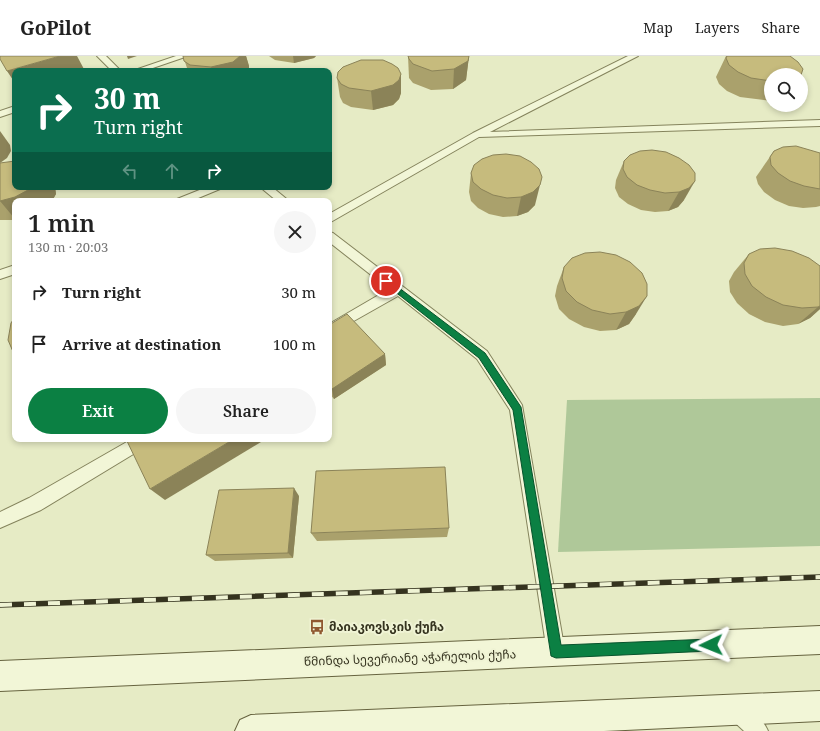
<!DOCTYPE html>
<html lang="en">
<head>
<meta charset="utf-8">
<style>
	body { margin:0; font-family:"Noto Serif","Noto Sans Georgian",serif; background:#f6f6f6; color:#222; height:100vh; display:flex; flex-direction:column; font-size:15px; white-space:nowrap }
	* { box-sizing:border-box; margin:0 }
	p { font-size:13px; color:#767676 }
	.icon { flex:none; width:22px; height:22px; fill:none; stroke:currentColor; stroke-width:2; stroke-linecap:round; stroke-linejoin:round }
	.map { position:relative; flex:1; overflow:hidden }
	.sheet { position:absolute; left:12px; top:142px; width:320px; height:244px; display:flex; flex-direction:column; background:#fff; border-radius:8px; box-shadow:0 2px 6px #0003 }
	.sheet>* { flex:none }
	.banner { position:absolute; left:12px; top:12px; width:320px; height:122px; border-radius:8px; box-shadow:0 2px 6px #0003; background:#0b6e4f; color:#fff; overflow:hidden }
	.tools { position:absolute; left:764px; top:12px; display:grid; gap:8px }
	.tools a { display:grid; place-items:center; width:44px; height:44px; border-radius:50%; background:#fff; box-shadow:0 2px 6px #0003; font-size:20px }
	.pin { position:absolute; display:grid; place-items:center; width:34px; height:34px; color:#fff; margin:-17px; border:2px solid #fff; border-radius:50%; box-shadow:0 1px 4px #0007 }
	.me { position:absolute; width:44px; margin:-22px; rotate:268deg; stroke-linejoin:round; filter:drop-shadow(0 0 3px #0008) }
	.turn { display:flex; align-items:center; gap:14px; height:84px; padding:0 16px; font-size:18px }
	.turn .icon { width:52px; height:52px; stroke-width:2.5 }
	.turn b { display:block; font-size:28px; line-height:34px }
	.lanes { display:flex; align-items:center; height:38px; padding:0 16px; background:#0003; justify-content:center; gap:20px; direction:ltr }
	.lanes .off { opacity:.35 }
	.round { display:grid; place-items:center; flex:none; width:42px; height:42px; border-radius:21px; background:#f6f6f6 }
	.headline { display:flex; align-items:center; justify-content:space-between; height:68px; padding:0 16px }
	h1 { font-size:24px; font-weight:600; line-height:30px }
	.action { display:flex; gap:8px; margin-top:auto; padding:8px 16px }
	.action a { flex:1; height:46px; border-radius:24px; background:#0b8043; color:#fff; font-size:16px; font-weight:600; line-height:46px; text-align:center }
	.action a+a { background:#f6f6f6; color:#222 }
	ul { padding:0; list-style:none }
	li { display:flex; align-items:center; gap:12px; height:52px; padding:0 16px }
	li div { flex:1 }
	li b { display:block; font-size:15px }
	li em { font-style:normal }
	header { display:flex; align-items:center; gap:24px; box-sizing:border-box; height:56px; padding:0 20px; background:#fff; border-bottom:1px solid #e0e0e0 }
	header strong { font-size:19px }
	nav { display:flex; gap:22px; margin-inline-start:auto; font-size:14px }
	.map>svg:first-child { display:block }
</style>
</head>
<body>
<header>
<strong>GoPilot</strong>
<nav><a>Map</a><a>Layers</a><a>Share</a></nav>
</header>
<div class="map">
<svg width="820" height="675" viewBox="0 0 820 675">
	<rect width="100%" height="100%" fill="#e6ebc5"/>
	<!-- green -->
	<polygon fill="#afc899" points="820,342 820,490 558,496 567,344"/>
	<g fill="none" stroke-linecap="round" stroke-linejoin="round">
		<!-- service casing -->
		<g stroke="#84835c" stroke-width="2">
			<g id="service">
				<polygon points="97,0 106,0 121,15 112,15"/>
				<polygon points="176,0 188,0 144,15 132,15"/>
				<polygon points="628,0 638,0 490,76 820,64 820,70 479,81 329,167 329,158 473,77"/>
				<polygon points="15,50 15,56 0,61 0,55"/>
				<polygon points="207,131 221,131 220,133 191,145 176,145 177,143"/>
				<polygon points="260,131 272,131 289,145 277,145"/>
				<polygon points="329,176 333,177 487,295 522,349 565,596 563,603 556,605 549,603 547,596 510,354 477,303 398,240 329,279 329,268 389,233 329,186"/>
				<polygon points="15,209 15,218 0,223 0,214"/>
				<polygon points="132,383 152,383 150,388 41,454 0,472 0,456 29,442"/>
				<path d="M738 646C750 651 763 663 768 675H744L731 663 728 656 731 649Z"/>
			</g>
		</g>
		<!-- secondary casing -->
		<g stroke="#66633f" stroke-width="2">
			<g id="secondary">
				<polygon points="820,570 820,598 0,635 0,605"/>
				<polygon points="820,635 820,665 604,675 235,675 240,664 251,659"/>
			</g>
		</g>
		<!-- service -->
		<use href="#service" fill="#f2f6d7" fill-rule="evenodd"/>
		<!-- secondary -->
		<use href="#secondary" fill="#f2f6d7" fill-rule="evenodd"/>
		<!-- rail casing -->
		<g stroke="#35331f" stroke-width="5.5">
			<polyline id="rail" points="0,549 820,521"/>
		</g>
		<!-- rail -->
		<use href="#rail" stroke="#eff3d4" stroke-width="4" stroke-dasharray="12" stroke-linecap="butt"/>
	</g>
	<!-- wall -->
	<g fill="#aaa16c">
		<polygon points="183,0 246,0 249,10 249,15 188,15"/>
		<polygon points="269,0 316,0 314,2 294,7 275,4"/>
		<polygon points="408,0 469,0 466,24 453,33 431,34 413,27 409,22"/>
		<polygon points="726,0 790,0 801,19 801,20 801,19 771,19 771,45 740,41 727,35 719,28 716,21"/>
		<polygon points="337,22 401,37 399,43 393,49 373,54 351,51 343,47 340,41"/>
		<polygon points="652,94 684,144 678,151 668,155 655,156 641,154 628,148 619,141 615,132 616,124 624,105"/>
		<polygon points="774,95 820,97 820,150 816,151 803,152 789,150 775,144 764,136 758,128 756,121"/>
		<polygon points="482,103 535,149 528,156 517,160 503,161 489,158 478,152 471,145 469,136 471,117"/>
		<polygon points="0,107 15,131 55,131 56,138 52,145 15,145 15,164 0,164"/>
		<polygon points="749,198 820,210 820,253 810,262 798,268 783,270 765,266 749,258 737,247 730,236 729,225 734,216"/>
		<polygon points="564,211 636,258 629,268 616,274 600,275 584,271 569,263 559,253 555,240 557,230"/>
		<polygon points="329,269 385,298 386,309 334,343 329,337"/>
		<polygon points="299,440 293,502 215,505 206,499"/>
		<polygon points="449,472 447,481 317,485 311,477"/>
	</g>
	<!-- shaded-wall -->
	<g fill="#8b8358">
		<polygon points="60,0 77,0 85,15 15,15 15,27 7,15"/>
		<polygon points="127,0 137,0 128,3"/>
		<polygon points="240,0 246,0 249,10 249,15 212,15 211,11"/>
		<polygon points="293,0 316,0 314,2 294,7"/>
		<polygon points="469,0 466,24 453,33 454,13"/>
		<polygon points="401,18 401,37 399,43 393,49 373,54 371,35"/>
		<polygon points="0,75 10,89 11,95 7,102 0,107"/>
		<polygon points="695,125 684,144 678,151 668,155 679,136"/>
		<polygon points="540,129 535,149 528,156 517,160 521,141"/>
		<polygon points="32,131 55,131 56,138 52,145 15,145 15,163 0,145"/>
		<polygon points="647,240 636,258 629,268 616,274 626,256"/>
		<polygon points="820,250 820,253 810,262 798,268 818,251"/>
		<polygon points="385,298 386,309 334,343 332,333"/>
		<polygon points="234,383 266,383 165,444 150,433"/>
		<polygon points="294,432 299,440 293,502 288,497"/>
	</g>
	<!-- building -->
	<g fill="#c6bb7d" stroke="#8b8358">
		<polygon points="0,0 60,0 7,15 0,3"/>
		<polygon points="183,0 240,0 233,6 211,11 190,9 184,5"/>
		<polygon points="408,0 469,0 468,5 454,13 432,15 413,8 409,3"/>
		<polygon points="727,0 790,0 798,6 803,13 801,19 771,19 771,25 751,22 738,16 729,9 726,2"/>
		<polygon points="361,4 383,4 392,8 398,12 401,18 399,24 393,29 371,35 349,32 341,28 337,22 338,16 343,11"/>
		<polygon points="796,90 820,97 820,133 804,130 790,125 778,117 771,109 770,101 774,95 783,91"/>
		<polygon points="652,94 666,96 679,102 689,109 695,117 695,125 689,132 679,136 665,137 650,134 637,129 627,121 623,113 624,105 630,99 640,95"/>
		<polygon points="506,98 520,100 531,106 539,113 542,121 540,129 533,136 521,141 507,142 493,139 481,133 473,126 471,117 474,109 482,103 493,99"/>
		<polygon points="15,105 15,131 32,131 28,134 15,141 0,145 0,107"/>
		<polygon points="775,192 792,195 809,202 820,210 820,250 818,251 802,252 783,249 766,241 752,230 745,218 744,207 749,198 760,193"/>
		<polygon points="600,196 616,199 630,206 642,217 647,228 647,240 639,250 626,256 610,258 592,254 577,246 566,235 562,222 564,211 572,202 585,197"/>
		<polygon points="347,258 385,298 332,333 329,330 329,269"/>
		<polygon points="15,261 15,299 14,298 8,284 11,267"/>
		<polygon points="126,383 234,383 150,433"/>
		<polygon points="445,411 449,472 311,477 316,415"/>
		<polygon points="294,432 288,497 206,499 219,434"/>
	</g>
	<!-- route -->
	<polygon fill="#0b8043" stroke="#07532c" points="386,222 485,297 521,351 561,589 711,583 715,585 717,589 715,593 711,595 556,602 551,600 513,354 479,302 384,227 383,225"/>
	<!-- icons -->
	<defs>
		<g id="bus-bare" transform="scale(1.2)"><path d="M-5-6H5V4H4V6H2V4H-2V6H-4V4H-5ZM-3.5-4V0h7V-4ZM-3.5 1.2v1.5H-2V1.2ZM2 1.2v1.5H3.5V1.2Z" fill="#8f5830" stroke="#eff3d4" stroke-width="2.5" paint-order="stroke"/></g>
	</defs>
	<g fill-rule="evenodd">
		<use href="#bus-bare" x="317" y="571"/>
	</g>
	<g text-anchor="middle" stroke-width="4" stroke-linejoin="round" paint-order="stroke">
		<!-- near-poi labels -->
		<g font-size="12" font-weight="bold" fill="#35331f" stroke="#eff3d4" text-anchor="start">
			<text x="329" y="575">მაიაკოვსკის ქუჩა</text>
		</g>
		<!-- near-street labels -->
		<g font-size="12" fill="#35331f" stroke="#eff3d4">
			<text transform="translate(410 602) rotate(-2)" y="4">წმინდა სევერიანე აჭარელის ქუჩა</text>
		</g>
	</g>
</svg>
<div class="tools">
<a><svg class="icon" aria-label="search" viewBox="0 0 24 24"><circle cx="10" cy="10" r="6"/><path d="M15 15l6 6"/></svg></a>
</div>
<div class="pin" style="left:386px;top:225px;background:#d93025"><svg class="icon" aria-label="arrive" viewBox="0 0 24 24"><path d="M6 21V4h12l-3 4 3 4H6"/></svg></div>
<svg class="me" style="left:711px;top:589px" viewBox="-20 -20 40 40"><path d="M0-17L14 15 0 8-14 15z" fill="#0b8043" stroke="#fff" stroke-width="4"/></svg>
<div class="banner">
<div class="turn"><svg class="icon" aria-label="right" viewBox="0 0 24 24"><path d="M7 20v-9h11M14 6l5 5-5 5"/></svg><div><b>30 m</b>Turn right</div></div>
<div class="lanes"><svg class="icon off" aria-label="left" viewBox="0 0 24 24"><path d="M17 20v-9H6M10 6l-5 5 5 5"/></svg><svg class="icon off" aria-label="ahead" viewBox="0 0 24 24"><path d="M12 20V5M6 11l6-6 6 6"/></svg><svg class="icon" aria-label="right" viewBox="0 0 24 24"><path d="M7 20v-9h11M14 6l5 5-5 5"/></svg></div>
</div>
<section class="sheet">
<div class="headline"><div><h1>1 min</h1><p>130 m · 20:03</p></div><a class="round"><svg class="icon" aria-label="close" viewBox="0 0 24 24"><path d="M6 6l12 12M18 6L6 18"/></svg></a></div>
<ul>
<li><svg class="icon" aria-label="right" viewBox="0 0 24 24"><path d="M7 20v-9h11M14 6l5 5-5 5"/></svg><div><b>Turn right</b></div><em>30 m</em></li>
<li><svg class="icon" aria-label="arrive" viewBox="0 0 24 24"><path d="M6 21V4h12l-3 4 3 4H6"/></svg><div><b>Arrive at destination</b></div><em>100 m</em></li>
</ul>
<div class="action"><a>Exit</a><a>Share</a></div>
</section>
</div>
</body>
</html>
